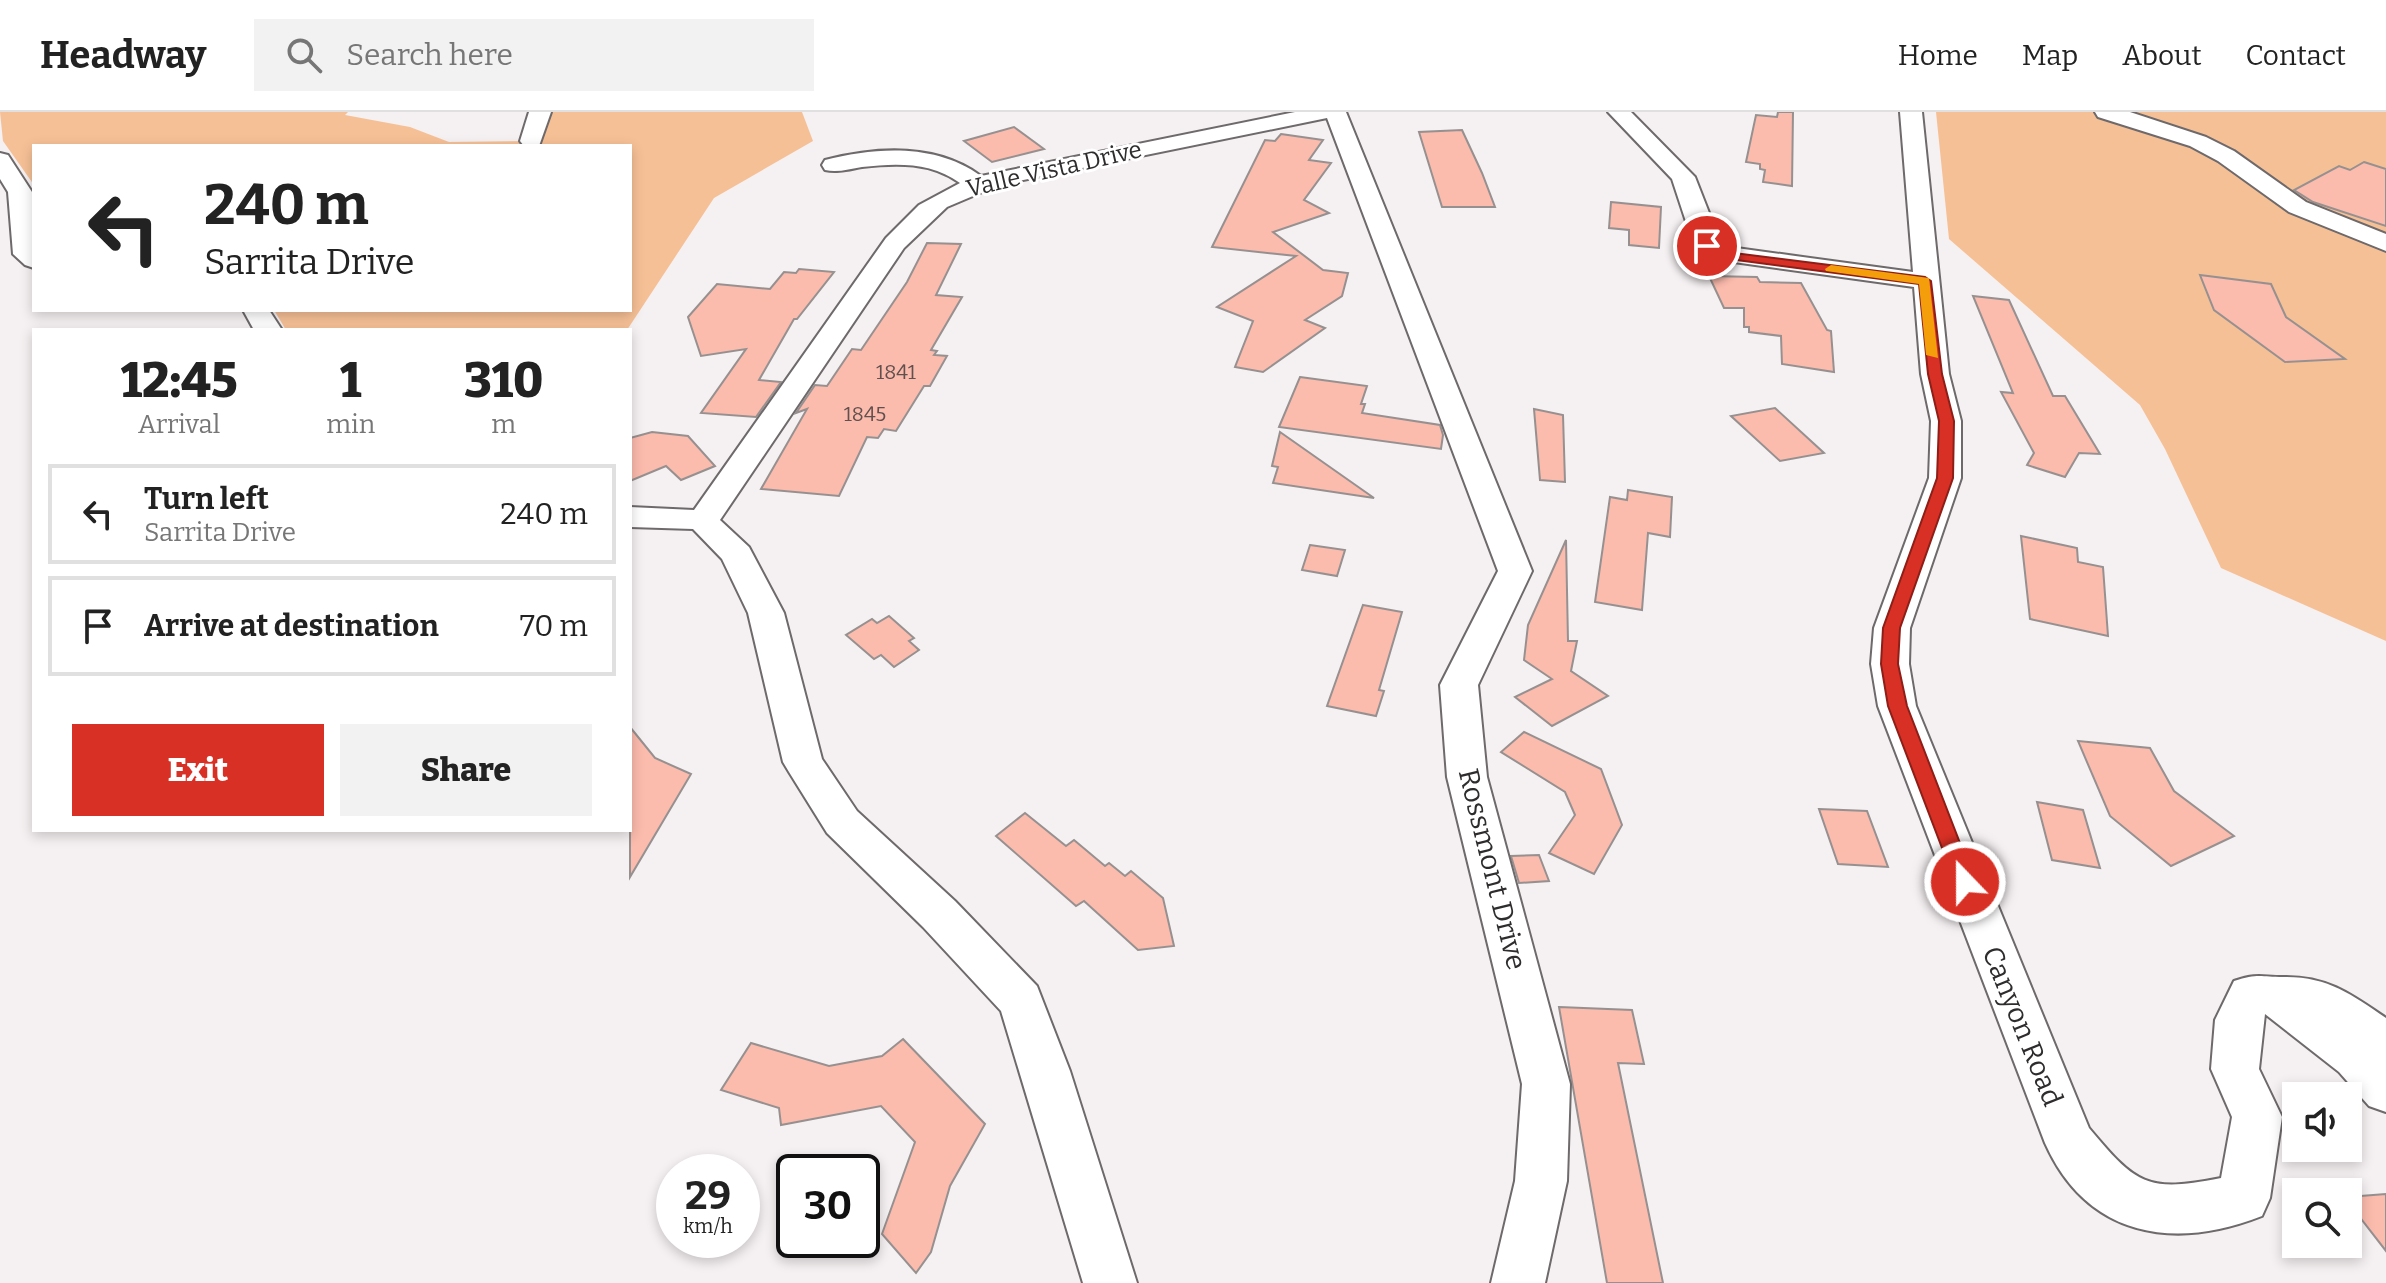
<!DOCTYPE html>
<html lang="en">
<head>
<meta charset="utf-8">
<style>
	body { margin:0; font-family:Bitter,serif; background:#f2f2f2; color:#222; height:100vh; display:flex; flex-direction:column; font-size:30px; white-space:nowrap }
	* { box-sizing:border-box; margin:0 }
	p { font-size:26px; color:#767676 }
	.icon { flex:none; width:44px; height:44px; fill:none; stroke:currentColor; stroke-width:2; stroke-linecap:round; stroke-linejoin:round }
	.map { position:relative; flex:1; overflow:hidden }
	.panel { position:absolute; left:32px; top:216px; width:600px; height:504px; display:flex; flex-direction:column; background:#fff; border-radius:0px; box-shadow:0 4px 12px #0003 }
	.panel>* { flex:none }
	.top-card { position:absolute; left:32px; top:32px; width:600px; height:168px; border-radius:0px; box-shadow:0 4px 12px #0003; background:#fff; color:#222; overflow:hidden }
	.tools { position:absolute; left:2282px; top:970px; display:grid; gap:16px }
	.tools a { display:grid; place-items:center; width:80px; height:80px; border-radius:0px; background:#fff; box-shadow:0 4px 12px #0003; font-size:40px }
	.speed { position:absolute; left:656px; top:1042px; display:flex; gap:16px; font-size:40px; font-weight:700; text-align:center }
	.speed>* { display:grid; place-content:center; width:104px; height:104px; border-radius:50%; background:#fff; box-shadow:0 4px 12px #0003; line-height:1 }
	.speed small { font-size:20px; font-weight:400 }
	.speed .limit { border:4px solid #111; border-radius:12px; background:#fff; color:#111 }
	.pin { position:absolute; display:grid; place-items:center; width:68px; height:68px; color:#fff; margin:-34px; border:4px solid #fff; border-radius:50%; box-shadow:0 2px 8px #0007 }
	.me { position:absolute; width:88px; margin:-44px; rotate:338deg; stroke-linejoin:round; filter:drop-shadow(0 0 6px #0008) }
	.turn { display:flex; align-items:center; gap:28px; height:168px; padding:0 40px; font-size:36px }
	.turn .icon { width:104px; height:104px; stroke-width:2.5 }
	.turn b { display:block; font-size:56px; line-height:68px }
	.eta { display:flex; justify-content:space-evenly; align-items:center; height:136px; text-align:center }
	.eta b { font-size:48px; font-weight:800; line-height:56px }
	.button { display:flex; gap:16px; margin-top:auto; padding:16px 40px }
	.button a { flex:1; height:92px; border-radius:0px; background:#d93025; color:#fff; font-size:32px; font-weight:800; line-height:92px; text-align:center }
	.button a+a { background:#f2f2f2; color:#222 }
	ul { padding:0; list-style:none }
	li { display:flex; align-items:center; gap:24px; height:100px; margin:0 16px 12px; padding:0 24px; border:4px solid #e0e0e0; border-radius:0px }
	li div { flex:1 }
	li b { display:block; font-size:30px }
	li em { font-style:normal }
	header { display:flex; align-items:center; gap:48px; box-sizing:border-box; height:112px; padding:0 40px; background:#fff; border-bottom:2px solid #e0e0e0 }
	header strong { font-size:38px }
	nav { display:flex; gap:44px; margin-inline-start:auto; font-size:28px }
	.search { width:560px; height:72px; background:#f2f2f2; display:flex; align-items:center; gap:20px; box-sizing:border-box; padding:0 28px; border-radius:0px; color:#767676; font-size:30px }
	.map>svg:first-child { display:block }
</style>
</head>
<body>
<header>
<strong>Headway</strong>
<div class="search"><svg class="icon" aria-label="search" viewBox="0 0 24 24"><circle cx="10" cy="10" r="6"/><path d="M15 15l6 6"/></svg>Search here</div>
<nav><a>Home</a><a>Map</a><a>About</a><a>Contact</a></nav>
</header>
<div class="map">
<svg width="2386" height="1171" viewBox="0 0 2386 1171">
	<rect width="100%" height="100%" fill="#f5f0f1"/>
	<!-- green -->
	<g fill="#f6c096">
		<polygon points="0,0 348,0 345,3 410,15 449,30 542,29 550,0 802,0 813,29 714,86 627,218 286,218 274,198 630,198 630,34 34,34 34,73 3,29"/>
		<polygon points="1936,0 2386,0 2386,529 2221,456 2165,337 2140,293 1949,127"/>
	</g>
	<!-- building -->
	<g fill="#fbbbad" stroke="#969190" stroke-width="2">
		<polygon points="1778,0 1793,0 1792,74 1763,70 1765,58 1760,57 1760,52 1746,50 1756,3 1777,5"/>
		<polygon points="1014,15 1044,37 992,50 964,29"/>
		<polygon points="1462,18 1482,61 1495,95 1442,95 1419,20"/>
		<polygon points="1281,22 1323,28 1309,48 1331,51 1304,88 1329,101 1273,120 1323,158 1348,161 1342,184 1305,208 1325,216 1263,260 1235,255 1253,209 1217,195 1296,144 1212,135 1265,28 1275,29"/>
		<polygon points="2364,50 2386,57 2386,114 2313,90 2294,78 2339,54 2350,58"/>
		<polygon points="1611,90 1661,95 1659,136 1629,133 1629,118 1609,116"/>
		<polygon points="927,131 961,132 936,183 962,185 931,238 937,239 934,243 947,244 930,274 924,274 896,319 884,317 878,326 867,325 839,384 761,377 807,297 796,301 815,273 827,274 852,237 861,238 907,170"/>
		<polygon points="799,157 834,160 797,207 794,207 759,268 781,270 756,305 701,301 746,237 701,244 688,205 717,172 770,177 784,160 796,161"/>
		<polygon points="2200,163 2271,172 2286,205 2345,247 2285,250 2214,198"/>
		<polygon points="1709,164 1757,165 1760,170 1801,171 1827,218 1831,219 1834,260 1782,252 1781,224 1749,220 1749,215 1744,215 1744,196 1724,196"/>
		<polygon points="1973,184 2009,188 2053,284 2065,284 2100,342 2079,341 2065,365 2027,353 2034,341 2001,280 2013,281"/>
		<polygon points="1300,265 1367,274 1361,292 1365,292 1362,301 1440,313 1443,323 1441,337 1279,315"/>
		<polygon points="1775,296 1824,341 1780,349 1731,304"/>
		<polygon points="1534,297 1563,303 1565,370 1540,368"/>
		<polygon points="652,320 688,324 715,354 681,368 666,354 630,369 630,326"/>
		<polygon points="1280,320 1374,386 1273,371 1278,355 1272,354"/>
		<polygon points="1628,378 1672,385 1670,425 1648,421 1642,498 1595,490 1610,385 1627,388"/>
		<polygon points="2021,424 2077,436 2078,450 2103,455 2108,524 2030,507"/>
		<polygon points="1566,428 1568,529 1577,529 1571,559 1608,584 1552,614 1515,585 1552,567 1524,548 1528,513"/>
		<polygon points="1310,433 1345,438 1337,464 1302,458"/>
		<polygon points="1363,493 1402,500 1379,578 1384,579 1376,604 1327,594"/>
		<polygon points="889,504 914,526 909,529 919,538 894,555 881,543 874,547 846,523 872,507 877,511"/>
		<polygon points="630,615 655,646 691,662 630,765"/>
		<polygon points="1524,620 1601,657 1622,713 1594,762 1549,741 1575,703 1565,680 1501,640"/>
		<polygon points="2078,629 2150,636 2174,679 2234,724 2171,754 2110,704"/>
		<polygon points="2037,690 2083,698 2100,756 2052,748"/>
		<polygon points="1819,697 1867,699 1888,755 1838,752"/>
		<polygon points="1025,701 1066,734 1074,728 1105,754 1109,751 1125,764 1131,759 1163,786 1174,834 1138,838 1084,789 1076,794 996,724"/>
		<polygon points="1539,743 1549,769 1519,771 1511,744"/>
		<polygon points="1559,895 1632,898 1644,952 1618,951 1663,1171 1607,1171"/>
		<polygon points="903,927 985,1012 950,1074 931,1140 916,1161 882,1122 915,1030 881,994 781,1013 779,996 721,978 751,931 829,954 882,944"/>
		<polygon points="2386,1082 2386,1139 2348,1090 2348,1085"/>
	</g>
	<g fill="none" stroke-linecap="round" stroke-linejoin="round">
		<!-- minor casing -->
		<g stroke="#6e696a" stroke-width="4">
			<g id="minor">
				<polygon points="529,0 551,0 539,34 524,34 520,29"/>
				<path d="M1295 0H1346L1532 459 1478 573 1487 665 1570 972 1567 1069 1545 1171H1491L1515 1069 1522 972 1447 665 1440 573 1498 459 1327 6 999 73 947 95 904 136 720 408 749 435 784 501 822 647 857 699 955 789 1037 874 1070 959 1137 1171H1083L1001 899 923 815 827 721 789 660 783 650 748 501 722 447 693 417 630 415V395L694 398 886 126 919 93 960 71C931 50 897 51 862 55 850 57 837 61 825 58L822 53 825 48C876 35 936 31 981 64Z"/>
				<path d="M1608 0H1631L1695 65 1722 134 1913 160 1900 0H1922L1949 262 1961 309V366L1910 516 1909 552 1916 594 2089 1016C2136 1072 2146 1081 2221 1066L2232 1005 2211 957 2215 908 2234 869C2258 861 2261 865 2283 865 2327 864 2351 882 2386 906V1000L2369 994 2339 960 2265 902 2259 957 2282 1005 2270 1086 2262 1104C2173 1139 2087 1125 2045 1031L1878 594 1871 552 1874 516 1929 366 1931 309 1921 262 1914 175 1705 146 1694 134 1672 67Z"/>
				<polygon points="2095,0 2130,0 2206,25 2234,39 2306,90 2386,122 2386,139 2289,100 2218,49 2190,34 2098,5"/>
				<polygon points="0,41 8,43 32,80 34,156 25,153 13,142 8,80 0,67"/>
				<polygon points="243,198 269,198 282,218 254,218"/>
			</g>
		</g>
		<!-- minor -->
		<use href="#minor" fill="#fff" fill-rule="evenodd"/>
	</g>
	<!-- route -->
	<polygon fill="#d93025" stroke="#8d1f18" stroke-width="2" points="1707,131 1726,140 1925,165 1931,169 1942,262 1954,309 1953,366 1900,516 1898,552 1907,594 1975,770 1972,775 1958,775 1955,770 1888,594 1881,552 1883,516 1937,366 1939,309 1928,262 1919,172 1714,145 1701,134"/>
	<!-- slow -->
	<polygon fill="#f59e0b" points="1831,153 1929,166 1938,246 1926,243 1919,172 1826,159 1825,157"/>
	<g text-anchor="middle" stroke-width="6" stroke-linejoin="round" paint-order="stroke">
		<!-- far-number labels -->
		<g font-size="20" fill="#61504d">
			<text x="896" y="267">1841</text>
			<text x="865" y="309">1845</text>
		</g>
		<!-- far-street labels -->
		<g font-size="24" fill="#2e2c2d" stroke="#fff">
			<text transform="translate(1054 57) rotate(-13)" y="8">Valle Vista Drive</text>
		</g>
		<!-- street labels -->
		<g font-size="28" fill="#2e2c2d" stroke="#fff">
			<text transform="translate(1493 757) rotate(76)" y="10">Rossmont Drive</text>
			<text transform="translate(2023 914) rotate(68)" y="10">Canyon Road</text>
		</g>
	</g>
</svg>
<div class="tools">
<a><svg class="icon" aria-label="sound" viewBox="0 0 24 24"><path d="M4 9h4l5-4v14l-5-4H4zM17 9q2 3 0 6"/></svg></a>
<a><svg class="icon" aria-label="search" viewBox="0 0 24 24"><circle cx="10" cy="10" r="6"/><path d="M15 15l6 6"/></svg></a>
</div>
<div class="speed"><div>29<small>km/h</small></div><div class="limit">30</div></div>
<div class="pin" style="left:1707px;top:134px;background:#d93025"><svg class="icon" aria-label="arrive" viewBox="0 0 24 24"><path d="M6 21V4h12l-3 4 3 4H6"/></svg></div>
<svg class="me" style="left:1965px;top:770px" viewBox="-20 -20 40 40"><circle r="17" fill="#d93025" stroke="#fff" stroke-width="3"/><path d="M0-11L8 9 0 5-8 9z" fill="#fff"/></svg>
<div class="top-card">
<div class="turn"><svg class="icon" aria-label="left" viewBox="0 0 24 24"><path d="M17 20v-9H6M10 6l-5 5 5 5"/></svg><div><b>240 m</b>Sarrita Drive</div></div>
</div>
<section class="panel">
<div class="eta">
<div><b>12:45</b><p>Arrival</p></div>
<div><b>1</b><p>min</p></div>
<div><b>310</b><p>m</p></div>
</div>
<ul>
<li><svg class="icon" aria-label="left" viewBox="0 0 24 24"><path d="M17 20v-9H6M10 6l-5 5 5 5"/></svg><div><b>Turn left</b><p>Sarrita Drive</p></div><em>240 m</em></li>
<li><svg class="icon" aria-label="arrive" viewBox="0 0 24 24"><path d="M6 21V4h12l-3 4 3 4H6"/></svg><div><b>Arrive at destination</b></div><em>70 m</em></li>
</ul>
<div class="button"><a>Exit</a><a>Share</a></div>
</section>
</div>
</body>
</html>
